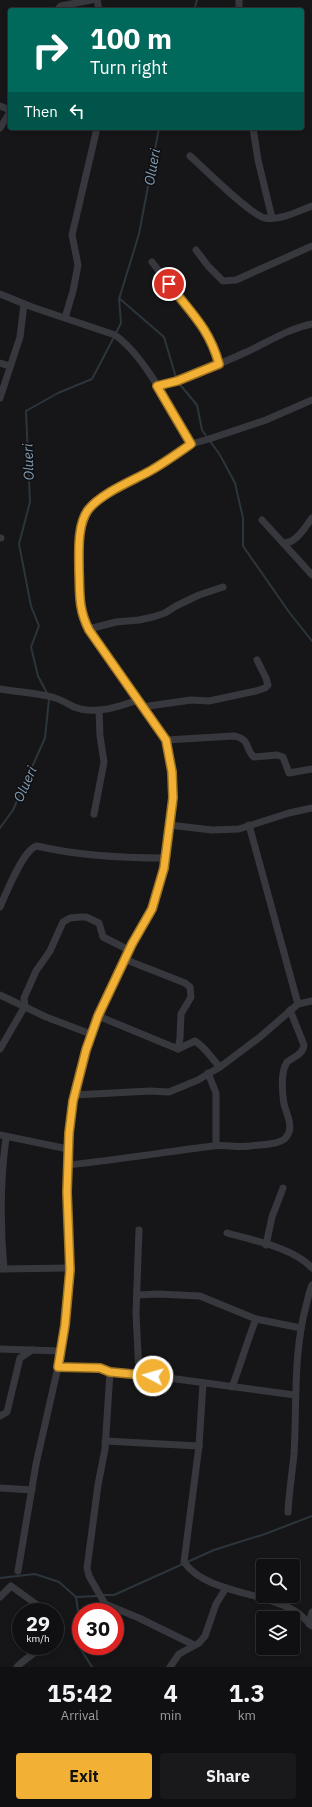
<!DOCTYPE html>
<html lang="en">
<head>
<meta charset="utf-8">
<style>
	body { margin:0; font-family:"IBM Plex Sans",sans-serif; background:#19191b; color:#f1f3f6; height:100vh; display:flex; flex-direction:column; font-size:15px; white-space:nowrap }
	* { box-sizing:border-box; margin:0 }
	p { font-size:13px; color:#9c9d9f }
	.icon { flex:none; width:22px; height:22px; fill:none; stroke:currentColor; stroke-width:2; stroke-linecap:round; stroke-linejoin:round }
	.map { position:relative; height:1667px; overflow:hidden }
	.side { display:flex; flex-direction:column; background:#101012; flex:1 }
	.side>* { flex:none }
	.banner { position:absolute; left:8px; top:8px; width:296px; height:122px; border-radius:4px; box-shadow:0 2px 6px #0003,0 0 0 1px #303032; background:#00695c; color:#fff; overflow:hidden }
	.fabs { position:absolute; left:256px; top:1559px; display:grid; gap:8px }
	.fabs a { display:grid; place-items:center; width:44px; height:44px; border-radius:4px; background:#101012; box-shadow:0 2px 6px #0003,0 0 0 1px #303032; font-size:20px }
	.speed { position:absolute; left:12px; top:1603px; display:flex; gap:8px; font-size:20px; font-weight:700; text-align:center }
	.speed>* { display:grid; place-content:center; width:52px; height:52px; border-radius:50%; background:#101012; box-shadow:0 2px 6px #0003,0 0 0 1px #303032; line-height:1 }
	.speed small { font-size:10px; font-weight:400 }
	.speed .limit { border:6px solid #d22; background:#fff; color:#111 }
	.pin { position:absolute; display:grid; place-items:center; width:34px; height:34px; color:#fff; margin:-17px; border:2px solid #fff; border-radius:50%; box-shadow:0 1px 4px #0007 }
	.me { position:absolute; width:44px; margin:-22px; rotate:276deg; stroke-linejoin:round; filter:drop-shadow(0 0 3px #0008) }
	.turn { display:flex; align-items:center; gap:14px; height:84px; padding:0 16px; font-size:18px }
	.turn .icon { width:52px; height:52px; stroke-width:2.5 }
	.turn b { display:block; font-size:28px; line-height:34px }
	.then { display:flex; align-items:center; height:38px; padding:0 16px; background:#0003; gap:8px; font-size:15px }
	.eta { display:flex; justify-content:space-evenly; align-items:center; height:68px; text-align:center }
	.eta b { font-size:24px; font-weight:700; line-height:28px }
	.cta { display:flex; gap:8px; margin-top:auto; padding:8px 16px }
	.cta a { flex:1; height:46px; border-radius:4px; background:#f2b134; color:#111; font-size:16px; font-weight:700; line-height:46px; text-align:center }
	.cta a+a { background:#19191b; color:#f1f3f6 }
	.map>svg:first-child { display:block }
</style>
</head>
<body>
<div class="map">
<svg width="312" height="1667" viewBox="0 0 312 1667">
	<rect width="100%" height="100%" fill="#161618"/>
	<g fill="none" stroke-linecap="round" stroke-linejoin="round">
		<!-- stream -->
		<g stroke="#2c353c" stroke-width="2">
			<polyline points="194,10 197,0"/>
			<polyline points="120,299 164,337 177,381 197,405 202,430 207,437"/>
			<polyline points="116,333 121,323 119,299 139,234 159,128"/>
			<polyline points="210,441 220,455 235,483 243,518 243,546 289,612 312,641"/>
			<polyline points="47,693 38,676 31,647 39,626 31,606 19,544 30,502 26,411 58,393 92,379 114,337"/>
			<polyline points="0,828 13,810 45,738 49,699"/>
			<polyline points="0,1578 35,1574 59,1582 76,1597 79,1617 77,1643 92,1667"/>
			<polyline points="103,1595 114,1595 214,1550 265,1534 312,1516"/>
			<polyline points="76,1597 98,1596"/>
		</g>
		<!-- street -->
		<g stroke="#37383d" stroke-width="7">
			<polyline points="97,0 99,10"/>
			<polyline points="239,0 239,10"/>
			<polyline points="57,10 61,6 91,0"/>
			<polyline points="0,106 10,110"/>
			<polyline points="0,128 10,112"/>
			<polyline points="253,128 258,160 272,218"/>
			<path d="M190 156C204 168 250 215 265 218 280 221 298 211 312 206"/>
			<polyline points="196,250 208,266 223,281 236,280 312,246"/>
			<path d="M152 262C177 295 208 323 219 364"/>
			<path d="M0 294 32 307 115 335C145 356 172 411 191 444"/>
			<polyline points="65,318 73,291 78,265 72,235 97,128"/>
			<polyline points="0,363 10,366"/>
			<path d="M157 386C187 378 216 366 244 353 267 343 287 329 312 324"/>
			<polyline points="0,398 20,337 24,304"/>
			<path d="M262 520 283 543C296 544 305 527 312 518"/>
			<polyline points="0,538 1,538"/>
			<polyline points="283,543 312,575"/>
			<polyline points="89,629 116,622 139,620 153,617 165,613 176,606 199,595 223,587"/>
			<path d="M0 689C16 692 40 693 55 698 62 700 68 704 74 707 95 715 118 707 138 700"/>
			<polyline points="142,707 191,700 209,701 256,691 265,688 268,685 266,678 257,660"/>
			<path d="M166 740 234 736C251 739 245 750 254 757L277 755 283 757 289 773 312 769"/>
			<polyline points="94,814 104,762 100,736 99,710"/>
			<polyline points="169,825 212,830 239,829 289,813 312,808"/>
			<polyline points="249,825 298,1004"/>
			<path d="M0 907C6 894 23 849 37 846 79 856 122 858 165 858"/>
			<polyline points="124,959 185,983 190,987 191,997 181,1014 180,1038 178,1049"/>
			<polyline points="0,995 46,1017 91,1034"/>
			<path d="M98 1016 178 1049 195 1041C207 1049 210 1057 220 1067"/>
			<polyline points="0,1049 25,1006 24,998 36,971 50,951 63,922 70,918 80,917 86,917 99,923 103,937 129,950"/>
			<polyline points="208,1073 216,1093 216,1145"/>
			<polyline points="74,1095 150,1091 169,1092 198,1080 220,1067 260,1037 298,1004 312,1001"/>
			<polyline points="0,1135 68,1149"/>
			<path d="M68 1165C117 1160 165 1152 213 1146 226 1144 236 1148 250 1146 260 1144 281 1146 287 1136 294 1126 286 1113 284 1104 282 1091 280 1073 287 1062 294 1057 303 1054 304 1045L290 1010"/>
			<polyline points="139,1230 136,1313 139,1374"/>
			<path d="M227 1233C252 1240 294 1248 312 1268"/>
			<polyline points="266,1245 272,1217 283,1188"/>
			<polyline points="0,1269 69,1268"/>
			<path d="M4 1269C0 1225 0 1181 6 1138"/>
			<polyline points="138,1295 158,1294 200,1296 256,1319 301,1328"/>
			<polyline points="0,1349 60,1351"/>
			<polyline points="58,1367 101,1368 110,1372 139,1374 295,1395"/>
			<polyline points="110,1372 105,1449 98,1485 87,1568 89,1576 105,1604 139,1618 194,1645"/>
			<path d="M203 1383 199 1446 184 1562C206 1594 268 1592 298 1613 303 1617 308 1622 312 1626"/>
			<path d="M232 1387C241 1364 247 1341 256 1319"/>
			<polyline points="0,1416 7,1412 20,1358 32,1350"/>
			<polyline points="105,1441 199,1446"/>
			<polyline points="0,1488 32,1490"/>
			<path d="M288 1512C289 1493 292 1474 294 1454 297 1405 293 1354 306 1306 308 1299 309 1291 312 1285"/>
			<polyline points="18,1571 36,1464 58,1367 65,1325 69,1270 67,1192 69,1133 73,1101 86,1050 98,1016 132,944 152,909 162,878 165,858 173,798 172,772 166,740 89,629 81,614 79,557 82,527 88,511 96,502 111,492 152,470 191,444 209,439 266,420 312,400"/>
			<polyline points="0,1597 11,1586 47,1612"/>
			<polyline points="309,1624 312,1612"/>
			<path d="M17 1667C24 1659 34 1655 41 1646"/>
			<polyline points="170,1667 179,1654 199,1643 205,1636 216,1604 226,1588"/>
		</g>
	</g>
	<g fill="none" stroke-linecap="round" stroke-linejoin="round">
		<!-- route casing -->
		<g stroke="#9d7322" stroke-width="10">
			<path id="route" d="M153 1376 110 1372 100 1368 58 1367 65 1325 70 1270 67 1192 69 1133 73 1101 86 1050 98 1016 132 944 152 909 164 868 173 798 172 772 166 740 89 630C78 608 80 594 79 570 79 552 77 525 88 510 101 493 132 481 150 471 164 463 178 453 191 444L157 386 177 381 219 364C209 328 191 313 169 284"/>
		</g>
		<!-- route -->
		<use href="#route" stroke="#f2b134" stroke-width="7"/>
	</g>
	<g text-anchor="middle" stroke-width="3.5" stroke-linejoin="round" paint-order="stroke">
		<!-- water labels -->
		<g font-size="14" font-style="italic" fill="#7f9bb3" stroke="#111113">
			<text transform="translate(152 167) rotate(-80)" y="5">Olueri</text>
			<text transform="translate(28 462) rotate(-92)" y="5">Olueri</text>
			<text transform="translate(25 784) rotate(-66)" y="5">Olueri</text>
		</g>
	</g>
</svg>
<div class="fabs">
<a><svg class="icon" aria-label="search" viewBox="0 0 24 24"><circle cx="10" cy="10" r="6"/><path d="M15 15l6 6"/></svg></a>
<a><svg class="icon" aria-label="layers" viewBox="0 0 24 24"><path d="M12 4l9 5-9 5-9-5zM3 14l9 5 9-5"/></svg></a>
</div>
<div class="speed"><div>29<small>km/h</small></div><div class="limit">30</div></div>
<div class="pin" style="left:169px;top:284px;background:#d93025"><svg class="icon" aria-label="arrive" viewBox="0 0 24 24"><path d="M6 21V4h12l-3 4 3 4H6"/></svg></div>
<svg class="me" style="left:153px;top:1376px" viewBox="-20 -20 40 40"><circle r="17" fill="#f2b134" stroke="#fff" stroke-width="3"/><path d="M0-11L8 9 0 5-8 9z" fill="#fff"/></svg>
<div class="banner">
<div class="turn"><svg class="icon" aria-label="right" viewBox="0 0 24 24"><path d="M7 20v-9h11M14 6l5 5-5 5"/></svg><div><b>100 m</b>Turn right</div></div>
<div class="then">Then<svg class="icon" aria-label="left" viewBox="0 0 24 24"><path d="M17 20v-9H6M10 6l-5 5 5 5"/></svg></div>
</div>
</div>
<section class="side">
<div class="eta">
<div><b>15:42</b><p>Arrival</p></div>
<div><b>4</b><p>min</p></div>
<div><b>1.3</b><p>km</p></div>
</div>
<div class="cta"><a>Exit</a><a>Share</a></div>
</section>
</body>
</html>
